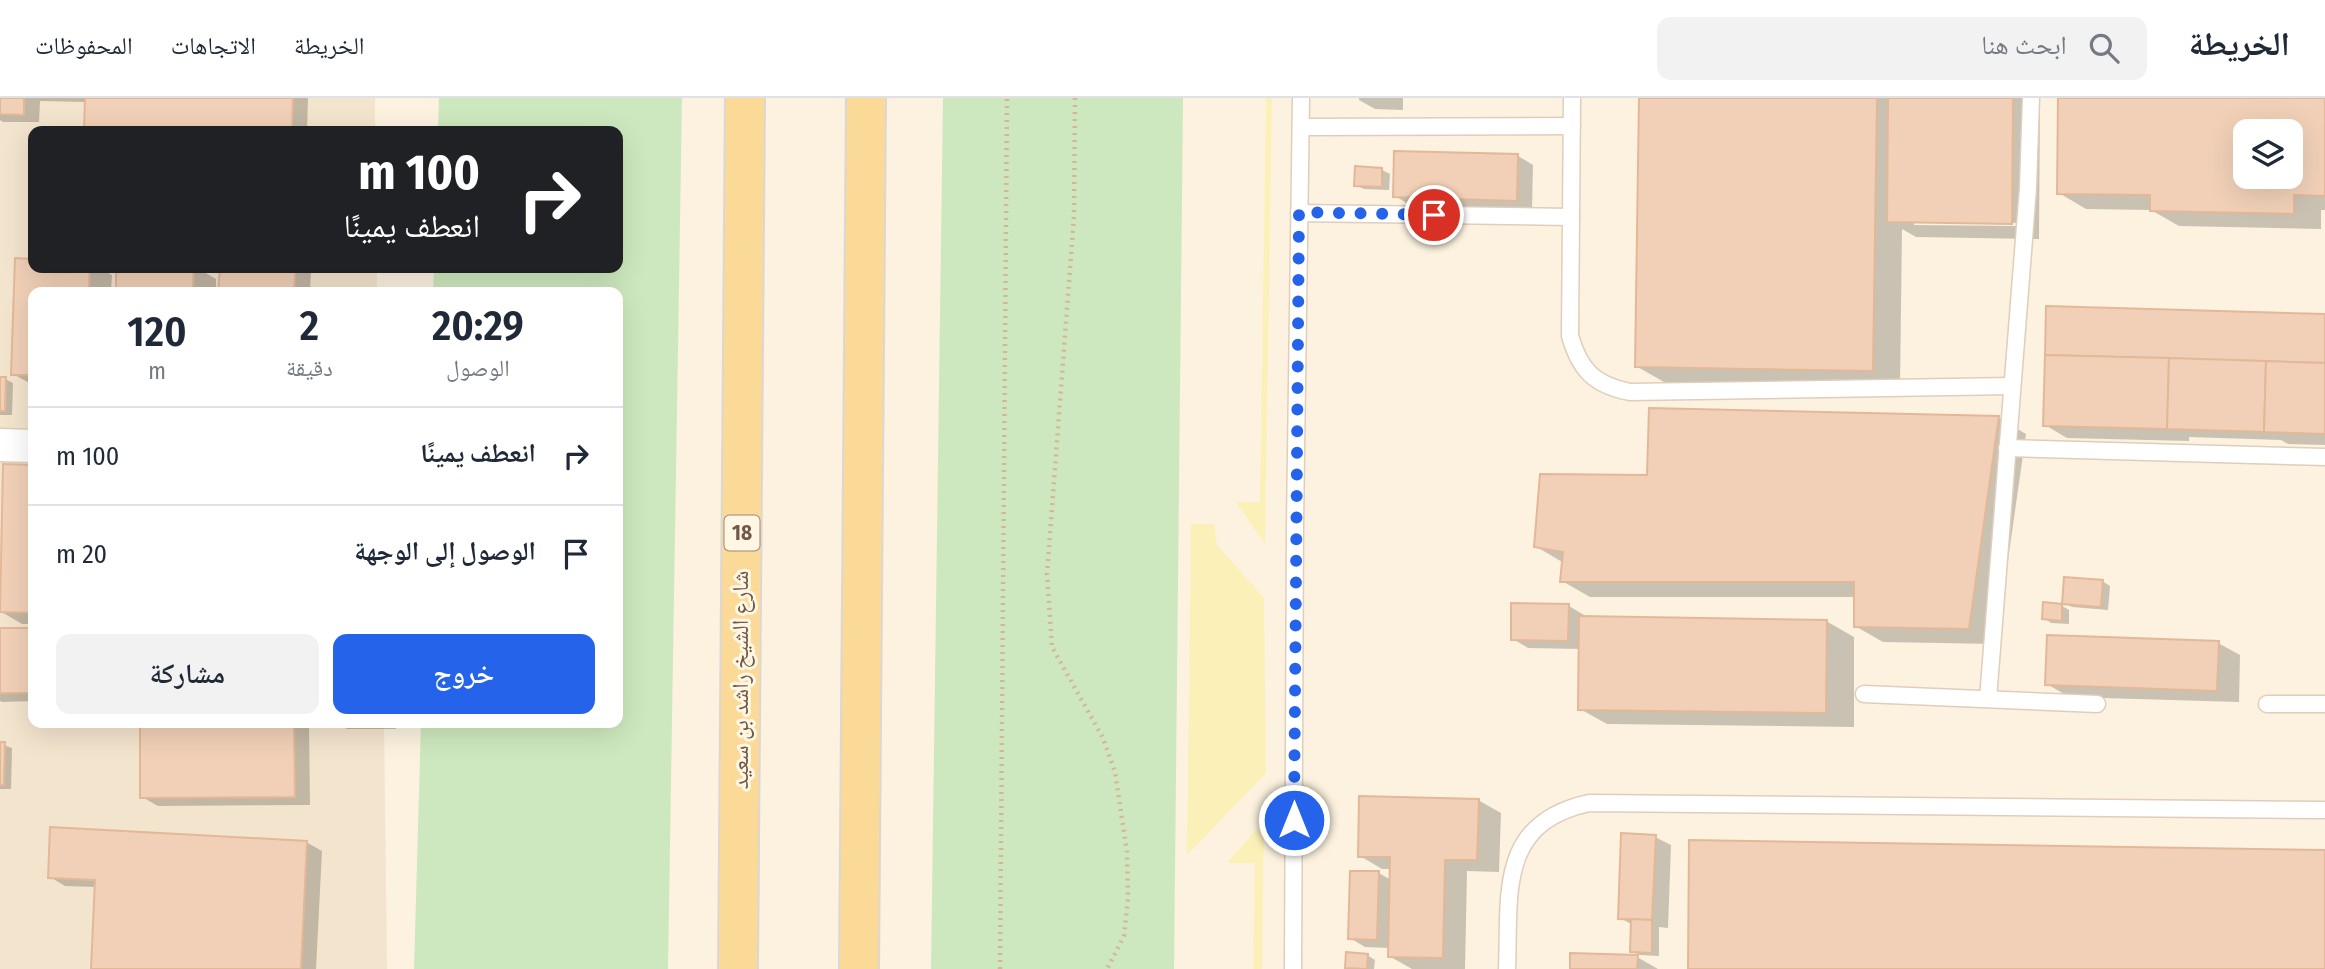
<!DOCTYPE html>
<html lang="ar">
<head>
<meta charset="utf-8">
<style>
	body { margin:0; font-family:"Fira Sans Condensed","Noto Naskh Arabic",sans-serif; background:#f2f2f3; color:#1f2937; direction:rtl; height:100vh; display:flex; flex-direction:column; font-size:26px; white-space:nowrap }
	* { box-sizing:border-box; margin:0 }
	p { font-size:23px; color:#747a83 }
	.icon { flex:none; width:38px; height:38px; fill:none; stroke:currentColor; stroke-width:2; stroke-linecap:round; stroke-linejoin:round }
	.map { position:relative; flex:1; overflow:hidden; direction:ltr }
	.sheet { position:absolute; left:28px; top:189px; width:595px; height:441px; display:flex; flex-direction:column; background:#fff; border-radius:14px; box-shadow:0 7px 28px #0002; direction:rtl }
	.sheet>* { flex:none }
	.top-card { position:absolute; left:28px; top:28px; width:595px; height:147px; border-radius:14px; box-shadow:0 7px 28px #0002; direction:rtl; background:#202124; color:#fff; overflow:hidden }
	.controls { position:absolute; left:2233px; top:21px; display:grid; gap:14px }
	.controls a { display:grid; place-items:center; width:70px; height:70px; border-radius:14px; background:#fff; box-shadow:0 7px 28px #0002; font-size:35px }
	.pin { position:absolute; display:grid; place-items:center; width:60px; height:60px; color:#fff; margin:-30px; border:4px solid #fff; border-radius:50%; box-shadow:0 2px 7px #0007 }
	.me { position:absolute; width:77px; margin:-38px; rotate:0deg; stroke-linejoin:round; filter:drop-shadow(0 0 5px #0008) }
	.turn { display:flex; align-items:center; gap:24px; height:147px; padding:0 28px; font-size:32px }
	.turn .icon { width:91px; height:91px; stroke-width:2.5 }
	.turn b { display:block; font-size:49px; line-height:60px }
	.eta { display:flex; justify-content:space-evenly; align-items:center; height:119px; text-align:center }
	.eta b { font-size:42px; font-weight:600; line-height:49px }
	.action { display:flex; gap:14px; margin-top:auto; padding:14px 28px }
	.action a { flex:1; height:80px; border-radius:14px; background:#2563eb; color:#fff; font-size:28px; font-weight:600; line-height:80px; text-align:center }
	.action a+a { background:#f2f2f3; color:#1f2937 }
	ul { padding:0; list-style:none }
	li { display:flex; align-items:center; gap:21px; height:98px; padding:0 28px; border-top:2px solid #e0e1e3 }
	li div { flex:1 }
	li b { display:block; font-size:26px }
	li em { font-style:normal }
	header { display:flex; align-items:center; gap:42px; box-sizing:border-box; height:98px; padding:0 35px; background:#fff; border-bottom:2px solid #e0e1e3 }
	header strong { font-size:33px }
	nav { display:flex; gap:38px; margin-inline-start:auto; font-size:24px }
	.search { width:490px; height:63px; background:#f2f2f3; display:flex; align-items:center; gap:18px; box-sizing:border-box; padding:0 24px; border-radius:14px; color:#747a83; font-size:26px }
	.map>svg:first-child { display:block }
</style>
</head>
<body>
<header>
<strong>الخريطة</strong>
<div class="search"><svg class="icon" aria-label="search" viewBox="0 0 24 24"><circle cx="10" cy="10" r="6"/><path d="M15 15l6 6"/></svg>ابحث هنا</div>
<nav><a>الخريطة</a><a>الاتجاهات</a><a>المحفوظات</a></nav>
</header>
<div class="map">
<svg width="2325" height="871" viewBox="0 0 2325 871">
	<rect width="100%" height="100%" fill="#fcf2df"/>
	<!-- residential -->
	<polygon fill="#f3e4cd" points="0,0 375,0 375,33 33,33 33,170 377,170 377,194 33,194 33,625 384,625 387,871 0,871"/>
	<!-- green -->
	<g fill="#cde8be">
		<polygon points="439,0 682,0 668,871 414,871 421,625 618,625 618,194 433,194 434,170 618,170 618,33 438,33"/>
		<polygon points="943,0 1183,0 1174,871 931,871"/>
	</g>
	<!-- sand -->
	<g fill="#fcf0b9">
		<polygon points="1266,0 1272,0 1265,446 1236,404 1260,404"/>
		<polygon points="1191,426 1214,426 1217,447 1264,500 1266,675 1187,757"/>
		<polygon points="1264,723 1262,871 1253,871 1255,765 1227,765"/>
	</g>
	<!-- shadow -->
	<g fill="#0003" fill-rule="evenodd">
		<polygon points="0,0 308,0 307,33 86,33 86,4 40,3 39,24 3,24 0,22"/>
		<polygon points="1359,0 1403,0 1403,12 1375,11 1359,2"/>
		<path d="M1641 0H2040L2039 141 1916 139 1902 131 1900 288 1664 284 1636 268ZM1914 123 2021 125 2020 128 1914 127Z"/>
		<path d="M2060 0H2325V112H2321V131L2179 128 2151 112 2086 111 2059 95ZM2245 33H2291V79H2245Z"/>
		<polygon points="1518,58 1533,67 1532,111 1410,107 1395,98"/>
		<polygon points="1382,72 1390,76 1389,92 1364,91 1356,87"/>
		<polygon points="16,162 33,163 33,170 99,170 112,177 111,194 33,194 33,287 13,276"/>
		<polygon points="118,170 197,170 216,181 216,194 117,194"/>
		<polygon points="221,170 305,170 311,173 310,194 220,194"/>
		<polygon points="2325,218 2325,347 2288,346 2281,342 2189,339 2189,343 2067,340 2045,327"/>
		<polygon points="0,281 5,281 13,285 12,317 0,317"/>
		<polygon points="1999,320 2026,336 1996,546 1883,544 1855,528 1855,499 1590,499 1562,483 1564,465 1535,448 1649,379"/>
		<polygon points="5,368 33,369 33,526 22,526 0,513"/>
		<polygon points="2102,483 2110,488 2108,512 2072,509 2064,505"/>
		<polygon points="1569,508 1584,517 1584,520 1826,523 1854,539 1854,629 1607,626 1580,611 1581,551 1528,550 1513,541"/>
		<polygon points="2062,508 2069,512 2069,526 2051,525 2044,520"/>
		<polygon points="33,531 33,603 2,604 0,603 0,532"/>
		<polygon points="2218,545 2240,557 2239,604 2069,599 2047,586"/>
		<polygon points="142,625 309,625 310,707 158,708 142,699"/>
		<polygon points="336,625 396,625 396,631 347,631"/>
		<polygon points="0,646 12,650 11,691 0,691"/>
		<polygon points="1478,702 1501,715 1499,774 1467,773 1465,871 1412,871 1389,858 1390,850 1365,849 1350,840 1379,775 1391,782 1391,771 1382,771 1360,758"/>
		<polygon points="1655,739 1671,747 1668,830 1659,829 1659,858 1640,857 1632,853 1633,827 1620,820"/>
		<polygon points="306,744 322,753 316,871 92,871 97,789 65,788 50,779"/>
		<polygon points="1367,857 1375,862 1374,871 1351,871 1347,869"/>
		<polygon points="1637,859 1658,871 1572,871"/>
	</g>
	<!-- building -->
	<g fill="#f1d0b7" stroke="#e3b897" stroke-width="2" fill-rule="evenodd">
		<polygon points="0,0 24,0 24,17 0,16"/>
		<polygon points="85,0 293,0 292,33 84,33"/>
		<polygon points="1639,0 1877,0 1873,273 1635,269"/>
		<polygon points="1888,0 2013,0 2012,126 1887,124"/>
		<path d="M2058 0H2325V98L2294 97V116L2150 113V97L2057 96ZM2245 33H2291V79H2245Z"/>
		<polygon points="1394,53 1518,56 1517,103 1393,99"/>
		<polygon points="1355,68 1382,70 1382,89 1354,88"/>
		<polygon points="15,160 33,161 33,170 90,170 89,194 33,194 33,277 11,277"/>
		<polygon points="116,170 194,170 193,194 116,194"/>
		<polygon points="220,170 296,170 294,194 218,194"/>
		<polygon points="2046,208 2325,216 2325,265 2045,257"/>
		<polygon points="2045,257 2169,260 2167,331 2043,328"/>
		<polygon points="2169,260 2266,263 2264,334 2167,331"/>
		<polygon points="2266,263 2325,265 2325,336 2264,334"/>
		<polygon points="0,279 6,279 5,313 0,313"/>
		<polygon points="1649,310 1999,318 1969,531 1854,529 1854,484 1560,484 1563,454 1534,449 1540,376 1647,377"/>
		<polygon points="3,366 33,367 33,515 0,514"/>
		<polygon points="2064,479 2103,482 2101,509 2062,506"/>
		<polygon points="2043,504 2062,506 2062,523 2042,521"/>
		<polygon points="1511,505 1569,506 1568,543 1511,542"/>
		<polygon points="1579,518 1827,522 1826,615 1578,612"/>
		<rect x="0" y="530" width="33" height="65"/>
		<polygon points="2047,537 2219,543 2217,593 2045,587"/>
		<polygon points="140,625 294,625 295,699 140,700"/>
		<polygon points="0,644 5,644 4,687 0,687"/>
		<polygon points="1359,698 1479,701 1477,762 1445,762 1443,860 1388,859 1390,759 1358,759"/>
		<polygon points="50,729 307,743 301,871 91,871 95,782 48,780"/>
		<polygon points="1621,735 1656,737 1652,822 1618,821"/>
		<polygon points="1689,742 2325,752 2325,871 1688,871"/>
		<polygon points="1350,773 1379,773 1377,842 1348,841"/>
		<polygon points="1631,821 1652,822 1652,855 1630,854"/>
		<polygon points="1346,854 1368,856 1367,871 1345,870"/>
		<polygon points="1570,855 1638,857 1637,871 1570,871"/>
	</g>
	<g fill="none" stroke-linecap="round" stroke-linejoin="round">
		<!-- lane casing -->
		<g stroke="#dfcebb" stroke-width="19">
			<g id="lane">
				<path d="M1572 0 1570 238C1580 272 1594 287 1630 294L2012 288"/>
				<polyline points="1301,29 1572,28"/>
				<polyline points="1299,115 1571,119"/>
				<polyline points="2007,350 2325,359"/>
				<polyline points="1864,596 2097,606"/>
				<polyline points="1988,601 2028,90 2031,0"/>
				<polyline points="2267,606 2325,606"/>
				<polyline points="1293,871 1295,427 1301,0"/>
				<path d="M1507 871C1510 796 1497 725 1589 705L2325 712"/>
			</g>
		</g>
		<!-- street casing -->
		<g stroke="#dfcebb" stroke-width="35">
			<polyline id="street" points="0,347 33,348"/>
		</g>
		<!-- primary casing -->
		<g stroke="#ddd7d3" stroke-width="42">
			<g id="primary">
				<polyline points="738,871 745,0"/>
				<polyline points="859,871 866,0"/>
			</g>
		</g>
		<!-- path -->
		<g stroke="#d5b49a" stroke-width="4.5" stroke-dasharray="2 5" stroke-linecap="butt">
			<polyline points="1075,0 1074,118 1047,476 1052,549 1103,640 1115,674 1127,754 1128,800 1124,838 1107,871"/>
			<polyline points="1000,871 1007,0"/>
		</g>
		<!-- lane -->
		<use href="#lane" stroke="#fff" stroke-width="16"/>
		<!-- street -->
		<use href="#street" stroke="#fff" stroke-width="32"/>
		<!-- primary -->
		<use href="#primary" stroke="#fbda97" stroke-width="38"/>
	</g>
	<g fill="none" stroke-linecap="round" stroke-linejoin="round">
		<!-- route -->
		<polyline stroke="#2563eb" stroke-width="12" stroke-dasharray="0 21.6" points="1294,722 1299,114 1434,117"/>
	</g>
	<g text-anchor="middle" stroke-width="6" stroke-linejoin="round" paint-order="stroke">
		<!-- shield labels -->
		<rect fill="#fff6e4" stroke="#9c8776" stroke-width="2" x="724.5" y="417.5" width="35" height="35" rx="5"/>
		<g font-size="21" font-weight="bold" fill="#715847">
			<text x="742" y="442">18</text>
		</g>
		<!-- street labels -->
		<g font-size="23" fill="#715847" stroke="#fff6e4">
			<text transform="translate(740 582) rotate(-90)" y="8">شارع الشيخ راشد بن سعيد</text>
		</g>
	</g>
</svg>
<div class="controls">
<a><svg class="icon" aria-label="layers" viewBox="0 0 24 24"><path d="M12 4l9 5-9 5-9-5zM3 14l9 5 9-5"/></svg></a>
</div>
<div class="pin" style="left:1434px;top:117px;background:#d93025"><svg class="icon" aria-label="arrive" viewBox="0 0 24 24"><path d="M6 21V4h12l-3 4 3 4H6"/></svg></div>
<svg class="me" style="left:1294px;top:722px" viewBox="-20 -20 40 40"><circle r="17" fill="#2563eb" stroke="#fff" stroke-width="3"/><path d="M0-11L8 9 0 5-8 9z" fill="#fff"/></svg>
<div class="top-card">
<div class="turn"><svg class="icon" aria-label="right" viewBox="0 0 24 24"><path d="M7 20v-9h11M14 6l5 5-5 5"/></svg><div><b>100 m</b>انعطف يمينًا</div></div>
</div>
<section class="sheet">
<div class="eta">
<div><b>20:29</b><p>الوصول</p></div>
<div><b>2</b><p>دقيقة</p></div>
<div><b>120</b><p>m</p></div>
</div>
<ul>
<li><svg class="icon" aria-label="right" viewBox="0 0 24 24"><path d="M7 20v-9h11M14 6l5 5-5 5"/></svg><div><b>انعطف يمينًا</b></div><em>100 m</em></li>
<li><svg class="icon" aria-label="arrive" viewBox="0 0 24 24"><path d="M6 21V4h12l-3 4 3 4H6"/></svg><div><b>الوصول إلى الوجهة</b></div><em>20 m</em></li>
</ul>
<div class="action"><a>خروج</a><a>مشاركة</a></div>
</section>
</div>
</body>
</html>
